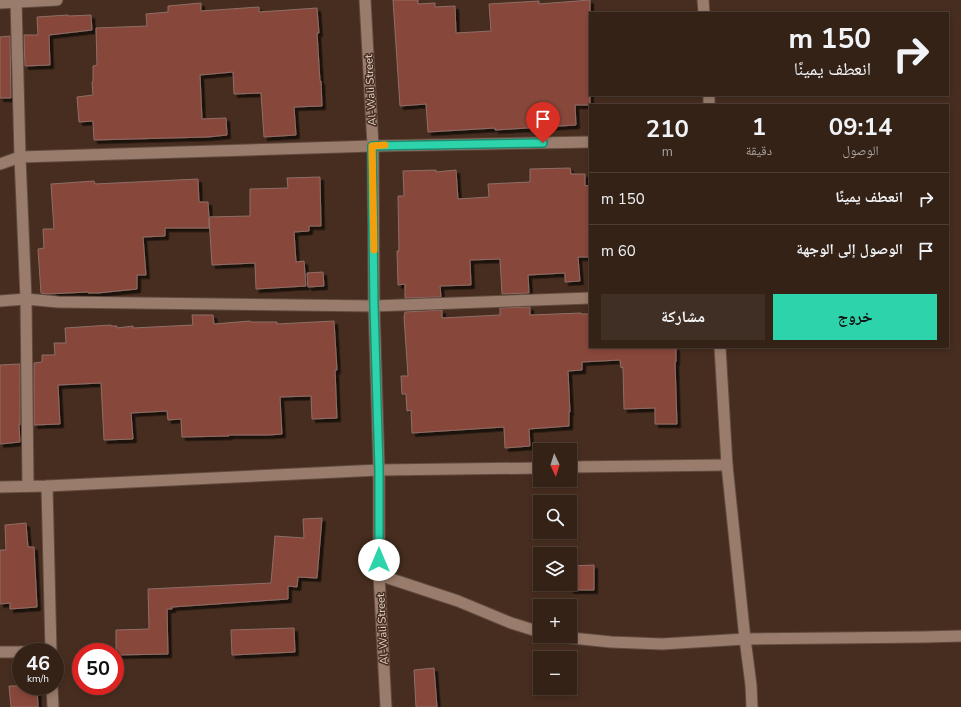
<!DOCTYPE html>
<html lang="ar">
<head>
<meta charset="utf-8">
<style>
	body { margin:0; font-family:"Nunito Sans","Noto Naskh Arabic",sans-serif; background:#3f2f24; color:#f1f3f6; direction:rtl; height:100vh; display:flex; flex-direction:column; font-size:15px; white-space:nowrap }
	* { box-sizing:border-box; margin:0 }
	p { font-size:13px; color:#a9a4a1 }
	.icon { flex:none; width:22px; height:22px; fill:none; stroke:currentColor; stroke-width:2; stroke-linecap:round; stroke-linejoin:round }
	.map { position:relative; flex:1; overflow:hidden; direction:ltr }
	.sheet { position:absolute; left:589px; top:104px; width:360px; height:244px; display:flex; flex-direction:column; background:#342217; border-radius:0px; box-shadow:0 2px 6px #0003,0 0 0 1px #4e3f36; direction:rtl }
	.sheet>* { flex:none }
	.guide { position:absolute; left:589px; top:12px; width:360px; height:84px; border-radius:0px; box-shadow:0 2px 6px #0003,0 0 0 1px #4e3f36; direction:rtl; background:#342217; color:#f1f3f6; overflow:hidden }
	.needle { width:26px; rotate:176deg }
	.tools { position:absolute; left:533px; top:443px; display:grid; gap:8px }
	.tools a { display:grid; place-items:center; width:44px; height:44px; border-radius:0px; background:#342217; box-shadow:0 2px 6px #0003,0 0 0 1px #4e3f36; font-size:20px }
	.speed { position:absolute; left:12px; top:643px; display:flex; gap:8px; font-size:20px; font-weight:700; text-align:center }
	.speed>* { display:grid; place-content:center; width:52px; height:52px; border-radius:50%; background:#342217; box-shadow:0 2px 6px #0003,0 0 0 1px #4e3f36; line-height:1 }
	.speed small { font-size:10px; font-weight:400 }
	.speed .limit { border:6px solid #d22; background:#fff; color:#111 }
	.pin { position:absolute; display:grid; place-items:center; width:34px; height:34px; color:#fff; margin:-41px -17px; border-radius:50% 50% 50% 0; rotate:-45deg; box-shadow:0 0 4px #0007 }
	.pin .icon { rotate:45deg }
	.me { position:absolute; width:44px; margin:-22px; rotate:0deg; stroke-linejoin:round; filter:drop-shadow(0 0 3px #0008) }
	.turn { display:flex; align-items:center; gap:14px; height:84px; padding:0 12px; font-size:18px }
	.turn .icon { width:52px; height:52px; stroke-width:2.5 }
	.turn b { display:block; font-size:28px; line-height:34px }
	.eta { display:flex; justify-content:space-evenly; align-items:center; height:68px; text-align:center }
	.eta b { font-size:24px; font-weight:700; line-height:28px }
	.primary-button { display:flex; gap:8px; margin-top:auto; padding:8px 12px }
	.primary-button a { flex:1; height:46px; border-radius:0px; background:#2dd4ab; color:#111; font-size:16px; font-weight:700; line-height:46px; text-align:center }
	.primary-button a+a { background:#3f2f24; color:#f1f3f6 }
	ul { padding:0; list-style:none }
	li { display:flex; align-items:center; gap:12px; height:52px; padding:0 12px; border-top:1px solid #4e3f36 }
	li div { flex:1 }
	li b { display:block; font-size:15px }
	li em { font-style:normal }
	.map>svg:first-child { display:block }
</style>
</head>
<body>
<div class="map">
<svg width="961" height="707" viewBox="0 0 961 707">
	<defs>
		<filter id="shadow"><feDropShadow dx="3.5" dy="3.5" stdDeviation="0" flood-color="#0009"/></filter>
	</defs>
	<rect width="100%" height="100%" fill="#462d1f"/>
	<!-- building -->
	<g fill="#88473b" stroke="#8f6e67" filter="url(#shadow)">
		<polygon points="393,0 418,0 418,4 435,3 435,7 455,6 456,33 491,31 489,4 539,1 539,4 590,0 590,105 575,105 576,125 495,130 495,128 428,132 426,104 400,106"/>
		<polygon points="201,3 201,11 259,7 259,12 317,8 319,33 317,33 320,81 321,81 322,106 294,107 296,135 264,137 261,93 234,94 233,72 200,75 202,119 226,118 227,135 208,137 94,140 93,121 79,122 77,97 93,95 92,82 93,81 93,66 97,65 96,28 147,26 146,14 168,12 168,6"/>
		<polygon points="68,15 69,16 91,15 92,30 49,35 50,65 25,66 24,35 38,35 37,17"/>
		<polygon points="10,36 11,98 0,98 0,37"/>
		<polygon points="570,168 571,174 585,174 585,186 590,185 590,257 578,257 580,281 565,282 565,273 528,275 529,293 502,294 500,259 470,260 471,285 440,286 441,297 405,298 405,284 398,285 397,251 399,251 398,196 404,196 403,171 436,170 436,172 456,170 458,199 489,197 488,184 530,182 530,169"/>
		<polygon points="320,177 321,226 309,226 309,231 294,232 296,262 304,261 306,286 256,289 255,263 212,265 209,218 209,228 165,228 165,236 143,237 146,275 137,275 137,289 98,293 88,293 88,292 47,294 41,293 38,249 44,248 43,229 54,229 51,184 94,181 95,184 198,179 199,202 208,202 209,217 250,216 250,189 288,188 287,178"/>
		<polygon points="323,272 324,286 308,287 307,273"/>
		<polygon points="530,307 530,315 581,313 581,314 590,314 590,347 676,347 676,362 675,362 677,424 655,424 655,408 624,409 623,367 621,368 620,360 582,362 582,370 568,371 570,412 569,412 569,426 529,429 530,446 505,448 504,427 412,433 411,410 407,411 406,394 402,394 401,376 408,376 404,317 405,312 442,310 442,318 500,315 500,308"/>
		<polygon points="192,315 213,315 214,324 250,321 251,322 277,322 277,324 334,321 337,370 335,370 337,418 312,419 311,396 280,397 282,434 269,435 229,435 229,436 182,437 181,419 168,420 167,411 131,413 133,439 104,440 101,383 58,385 60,424 34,425 34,363 42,362 42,355 55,355 54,343 66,343 65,328 111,325 111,326 117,326 117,328 133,326 133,328 193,325"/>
		<polygon points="20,364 20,425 19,425 20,442 0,444 0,365"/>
		<polygon points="322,518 317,578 298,577 297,587 288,586 288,599 172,607 172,609 167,609 168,654 116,655 116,630 149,629 148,589 271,583 275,536 304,538 303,519"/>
		<polygon points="26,523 28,547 34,547 37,607 10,609 10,603 0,604 0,550 6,550 5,525"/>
		<polygon points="594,565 594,590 570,590 570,566"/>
		<polygon points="294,628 295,652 232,655 231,630"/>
		<polygon points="434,668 437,707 416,707 414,670"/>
		<polygon points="9,686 37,686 38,707 11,707"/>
	</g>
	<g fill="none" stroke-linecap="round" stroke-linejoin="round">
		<!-- minor casing -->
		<g stroke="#604a3e" stroke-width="13">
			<g id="minor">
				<polyline points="16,0 20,157 26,299 28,486"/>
				<polyline points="703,0 704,13"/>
				<polyline points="0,3 57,0"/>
				<polyline points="709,95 709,105"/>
				<polyline points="0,164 20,157 373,146 590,142"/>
				<polyline points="0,301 26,299 58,302 374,306 590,298"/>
				<polyline points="720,347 727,465 745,639 751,685 752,707"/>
				<polyline points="570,467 727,465"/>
				<polyline points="47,486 51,652"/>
				<polyline points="0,487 47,486 379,470 540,468"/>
				<polyline points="379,575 458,601 511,623 540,632"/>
				<polyline points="552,636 611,642 662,644 745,639 924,637 961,636"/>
				<polyline points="0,652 21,652"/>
				<polyline points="22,652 51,651"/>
				<polyline points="52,686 53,707"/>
			</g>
		</g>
		<!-- secondary casing -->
		<g stroke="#604a3e" stroke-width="13">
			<polyline id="secondary" points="365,0 373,146 374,306 379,470 379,575 386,707"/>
		</g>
		<!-- minor -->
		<use href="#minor" stroke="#997c6b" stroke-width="11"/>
		<!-- secondary -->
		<use href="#secondary" stroke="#997c6b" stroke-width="11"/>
	</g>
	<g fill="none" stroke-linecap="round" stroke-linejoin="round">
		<!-- route casing -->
		<g stroke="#1d8a6f" stroke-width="10">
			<polyline id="route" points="379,560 379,470 374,306 372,146 543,143"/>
		</g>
		<!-- route -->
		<use href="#route" stroke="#2dd4ab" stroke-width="7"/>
		<!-- slow -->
		<polyline stroke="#f59e0b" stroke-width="7" points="374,250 372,146 385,145"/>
	</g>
	<g text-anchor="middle" stroke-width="3" stroke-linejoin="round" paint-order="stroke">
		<!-- street labels -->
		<g font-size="11" fill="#e5d4cb" stroke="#462d1f">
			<text transform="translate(370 90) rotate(-93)" y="4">Al-Wali Street</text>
			<text transform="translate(382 629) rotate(-93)" y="4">Al-Wali Street</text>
		</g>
	</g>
</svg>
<div class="tools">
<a><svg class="needle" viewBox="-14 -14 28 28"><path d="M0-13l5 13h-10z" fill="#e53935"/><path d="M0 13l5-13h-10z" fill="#a9a4a1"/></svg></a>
<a><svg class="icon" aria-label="search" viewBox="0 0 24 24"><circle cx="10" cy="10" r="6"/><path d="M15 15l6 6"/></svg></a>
<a><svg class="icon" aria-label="layers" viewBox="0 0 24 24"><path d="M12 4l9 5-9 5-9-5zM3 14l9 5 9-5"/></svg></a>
<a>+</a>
<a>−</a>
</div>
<div class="speed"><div>46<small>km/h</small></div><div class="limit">50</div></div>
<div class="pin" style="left:543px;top:143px;background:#d93025"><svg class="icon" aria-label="arrive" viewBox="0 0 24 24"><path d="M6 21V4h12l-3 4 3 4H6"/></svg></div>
<svg class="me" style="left:379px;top:560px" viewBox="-20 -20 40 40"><circle r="19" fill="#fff"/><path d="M0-13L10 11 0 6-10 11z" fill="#2dd4ab"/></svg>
<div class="guide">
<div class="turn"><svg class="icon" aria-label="right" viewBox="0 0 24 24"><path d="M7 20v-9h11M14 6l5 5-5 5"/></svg><div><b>150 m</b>انعطف يمينًا</div></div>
</div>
<section class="sheet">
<div class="eta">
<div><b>09:14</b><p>الوصول</p></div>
<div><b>1</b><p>دقيقة</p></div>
<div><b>210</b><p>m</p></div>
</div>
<ul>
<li><svg class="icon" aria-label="right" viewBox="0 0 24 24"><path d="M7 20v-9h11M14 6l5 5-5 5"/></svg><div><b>انعطف يمينًا</b></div><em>150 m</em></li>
<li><svg class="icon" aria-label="arrive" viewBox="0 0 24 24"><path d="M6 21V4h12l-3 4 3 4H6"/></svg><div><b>الوصول إلى الوجهة</b></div><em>60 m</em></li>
</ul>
<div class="primary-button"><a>خروج</a><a>مشاركة</a></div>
</section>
</div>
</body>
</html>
